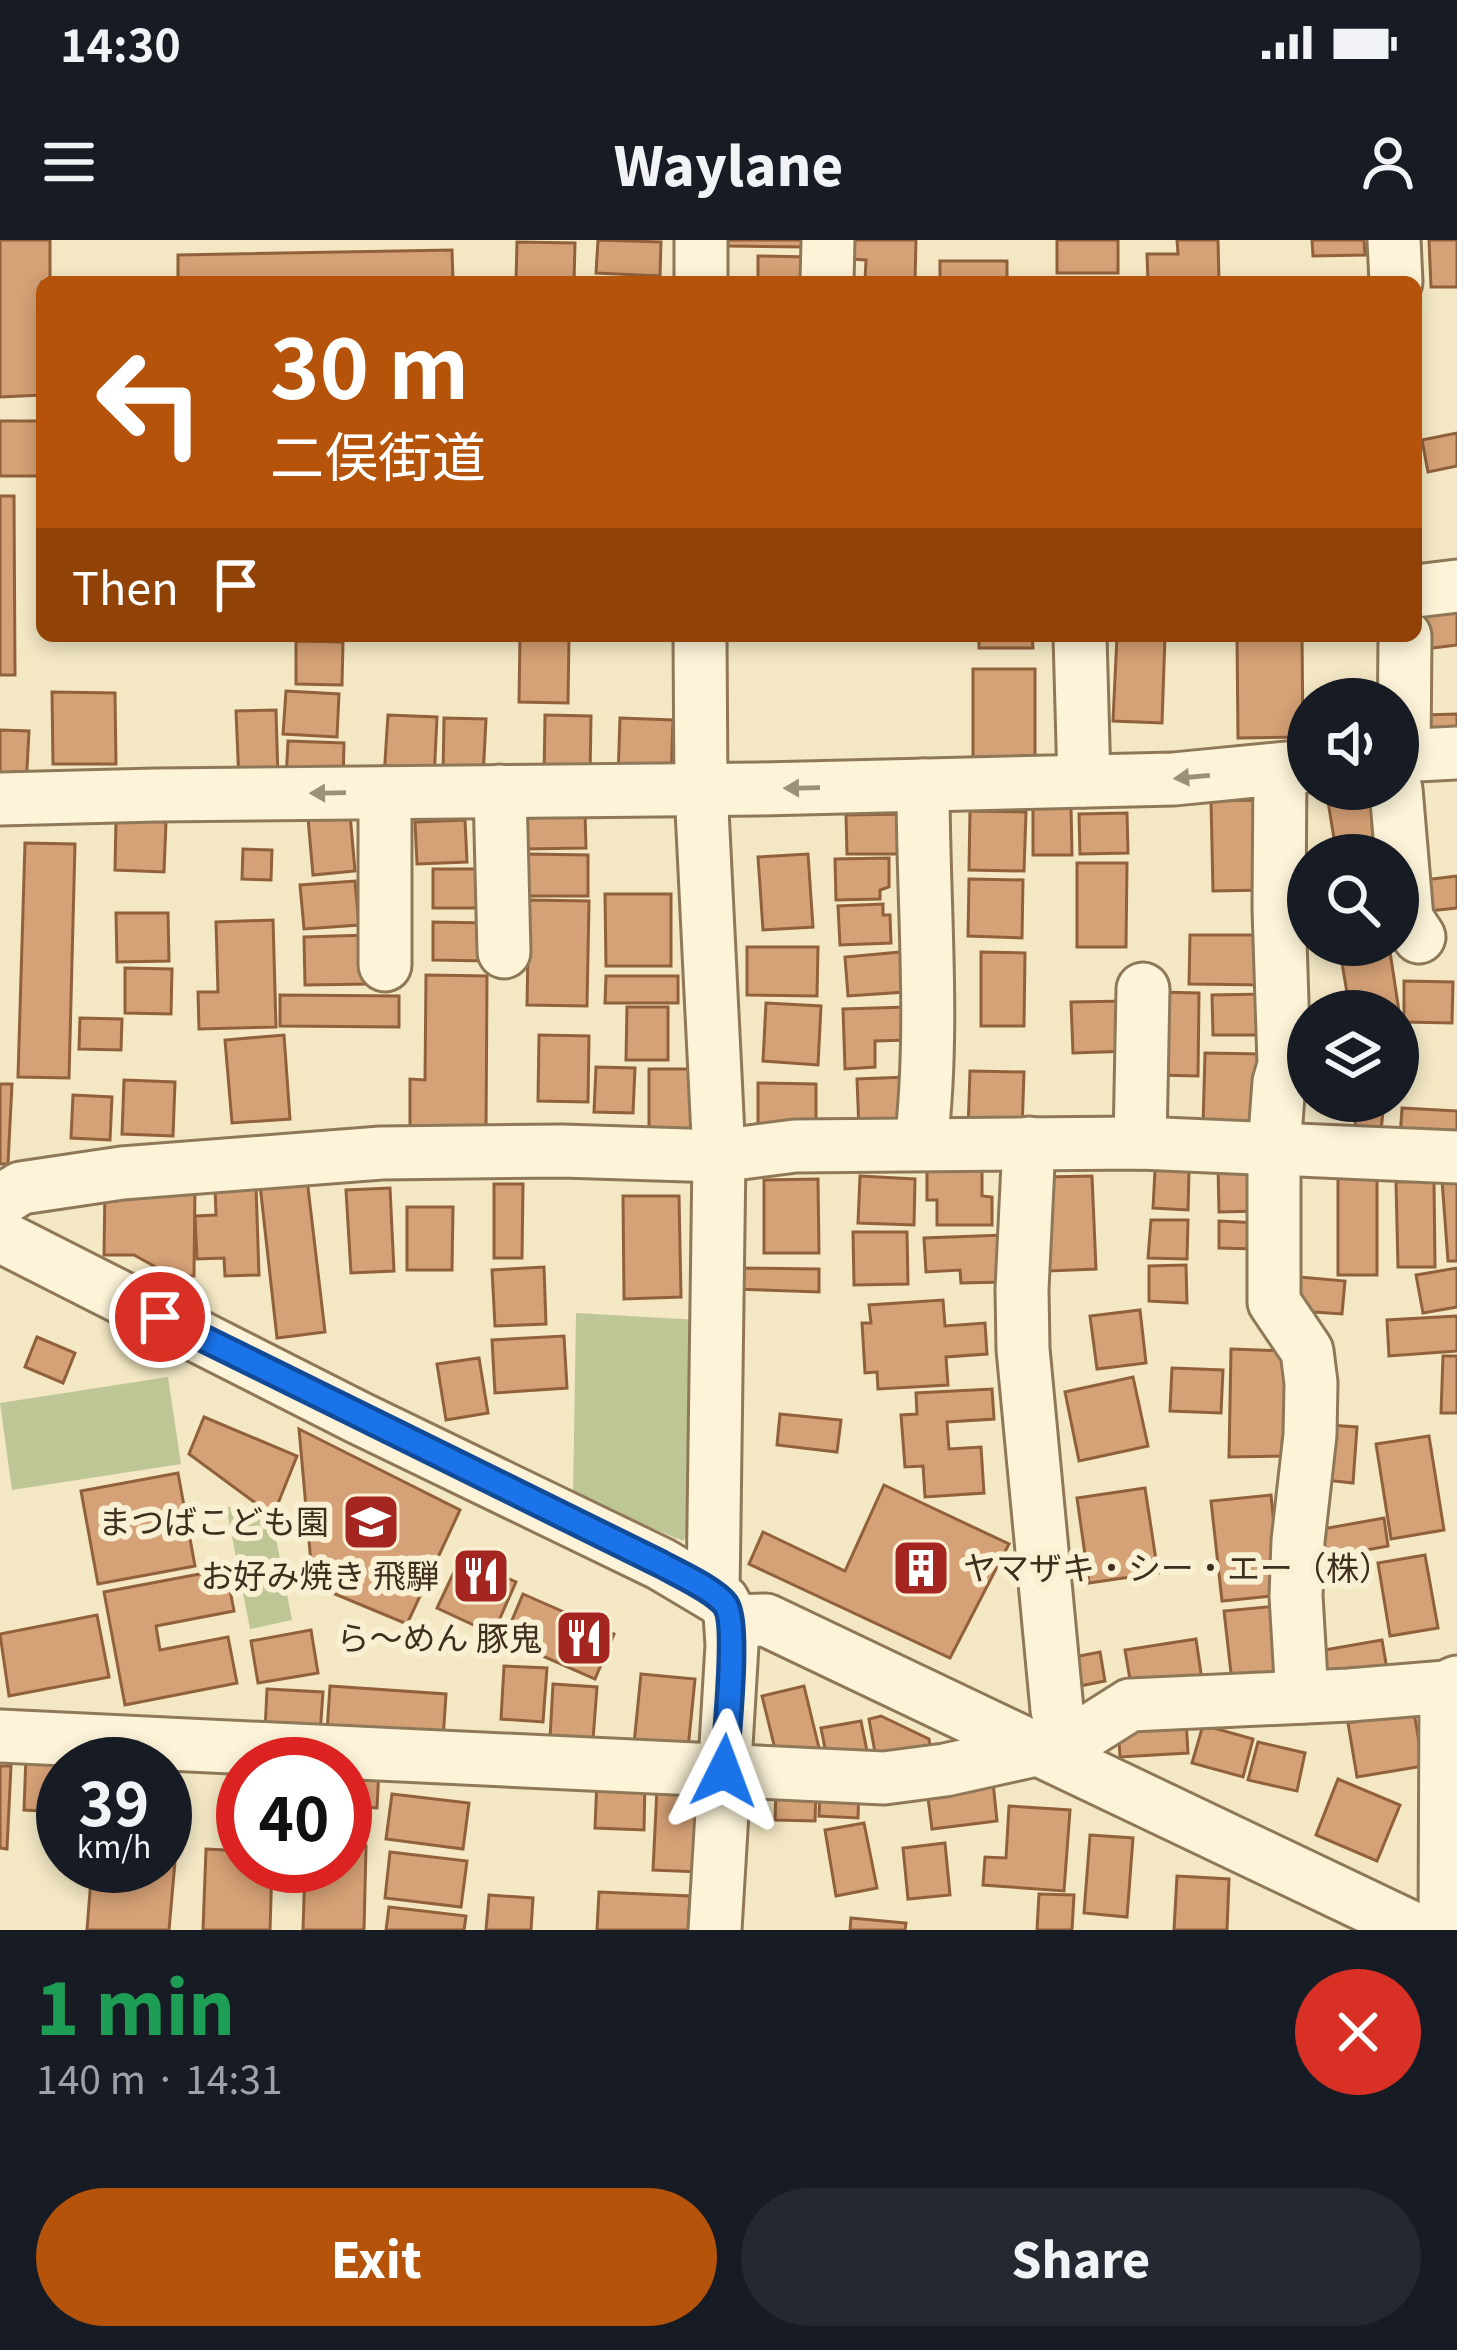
<!DOCTYPE html>
<html lang="en">
<head>
<meta charset="utf-8">
<style>
	body { margin:0; font-family:Georgia,"Noto Sans JP",serif; background:#242831; color:#f1f3f6; height:100vh; display:flex; flex-direction:column; font-size:45px; white-space:nowrap }
	* { box-sizing:border-box; margin:0 }
	p { font-size:39px; color:#9ea1a6 }
	.icon { flex:none; width:66px; height:66px; fill:none; stroke:currentColor; stroke-width:2; stroke-linecap:round; stroke-linejoin:round }
	.map { position:relative; height:1690px; overflow:hidden }
	.panel { display:flex; flex-direction:column; background:#171b24; flex:1 }
	.panel>* { flex:none }
	.guide { position:absolute; left:36px; top:36px; width:1386px; height:366px; border-radius:18px; box-shadow:0 6px 18px #0003; background:#b45309; color:#fff; overflow:hidden }
	.tools { position:absolute; left:1287px; top:438px; display:grid; gap:24px }
	.tools a { display:grid; place-items:center; width:132px; height:132px; border-radius:50%; background:#171b24; box-shadow:0 6px 18px #0003; font-size:60px }
	.speed { position:absolute; left:36px; top:1497px; display:flex; gap:24px; font-size:60px; font-weight:700; text-align:center }
	.speed>* { display:grid; place-content:center; width:156px; height:156px; border-radius:50%; background:#171b24; box-shadow:0 6px 18px #0003; line-height:1 }
	.speed small { font-size:30px; font-weight:400 }
	.speed .limit { border:18px solid #d22; background:#fff; color:#111 }
	.pin { position:absolute; display:grid; place-items:center; width:102px; height:102px; color:#fff; margin:-51px; border:6px solid #fff; border-radius:50%; box-shadow:0 3px 12px #0007 }
	.me { position:absolute; width:132px; margin:-66px; rotate:3deg; stroke-linejoin:round; filter:drop-shadow(0 0 9px #0008) }
	.turn { display:flex; align-items:center; gap:42px; height:252px; padding:0 36px; font-size:54px }
	.turn .icon { width:156px; height:156px; stroke-width:2.5 }
	.turn b { display:block; font-size:84px; line-height:102px }
	.then { display:flex; align-items:center; height:114px; padding:0 36px; background:#0003; gap:24px; font-size:45px }
	.round { display:grid; place-items:center; flex:none; width:126px; height:126px; border-radius:63px; background:#242831 }
	.head { display:flex; align-items:center; justify-content:space-between; height:204px; padding:0 36px }
	h1 { font-size:72px; font-weight:800; line-height:90px; color:#1e9e55 }
	.primary-button { display:flex; gap:24px; margin-top:auto; padding:24px 36px }
	.primary-button a { flex:1; height:138px; border-radius:72px; background:#b45309; color:#fff; font-size:48px; font-weight:800; line-height:138px; text-align:center }
	.primary-button a+a { background:#242831; color:#f1f3f6 }
	.status { display:flex; justify-content:space-between; align-items:center; height:84px; padding:0 60px; background:#171b24; direction:ltr }
	.status svg { height:33px; fill:currentColor }
	header { display:flex; justify-content:space-between; align-items:center; height:156px; padding:0 36px; background:#171b24; font-size:54px; font-weight:800 }
	.map>svg:first-child { display:block }
</style>
</head>
<body>
<div class="status"><b>14:30</b><svg viewBox="0 0 49 12"><path d="M0 12V9h3v3zM5 12V6h3v6zM10 12V3h3v9zM15 12V0h3v12zM26 1h20v11H26zM47 4h2v5h-2z"/></svg></div>
<header><svg class="icon" aria-label="menu" viewBox="0 0 24 24"><path d="M4 6h16M4 12h16M4 18h16"/></svg>Waylane<svg class="icon" aria-label="person" viewBox="0 0 24 24"><circle cx="12" cy="8" r="4"/><path d="M4 21q1-7 8-7t8 7"/></svg></header>
<div class="map">
<svg width="1457" height="1690" viewBox="0 0 1457 1690">
	<rect width="100%" height="100%" fill="#f3e7c4"/>
	<!-- cemetery -->
	<g fill="#bfc696">
		<polygon points="576,1073 699,1080 699,1280 683,1301 573,1255"/>
		<polygon points="168,1137 181,1224 12,1250 0,1163"/>
		<polygon points="226,1266 273,1283 292,1380 250,1389"/>
	</g>
	<!-- building -->
	<g fill="#d5a176" stroke="#91613b" stroke-width="3">
		<polygon points="0,0 50,0 50,42 42,42 42,155 0,157"/>
		<polygon points="598,0 661,2 660,36 596,33"/>
		<polygon points="728,0 807,0 807,7 728,6"/>
		<polygon points="850,0 916,0 915,42 865,42 866,20 850,19"/>
		<rect x="1057" y="0" width="61" height="33"/>
		<polygon points="1177,0 1218,0 1219,42 1148,42 1147,14 1178,14"/>
		<polygon points="1312,0 1364,0 1365,15 1313,16"/>
		<polygon points="1429,0 1457,0 1457,47 1431,47"/>
		<polygon points="517,2 575,3 574,42 516,42"/>
		<polygon points="452,10 453,42 178,42 178,15"/>
		<polygon points="758,16 808,17 808,42 758,42"/>
		<rect x="940" y="21" width="67" height="21"/>
		<rect x="0" y="181" width="42" height="55"/>
		<polygon points="1457,193 1457,226 1428,232 1422,200"/>
		<polygon points="0,256 14,256 15,435 0,435"/>
		<polygon points="1457,357 1457,405 1424,409 1418,362"/>
		<polygon points="520,396 569,396 568,463 519,462"/>
		<polygon points="979,396 1032,396 1033,408 979,408"/>
		<polygon points="1117,396 1165,396 1162,483 1113,481"/>
		<polygon points="1237,396 1302,396 1303,497 1238,498"/>
		<polygon points="296,401 343,402 342,445 296,444"/>
		<rect x="973" y="429" width="62" height="99"/>
		<polygon points="286,451 339,454 337,497 283,494"/>
		<polygon points="52,452 115,453 116,524 53,524"/>
		<polygon points="276,470 278,540 239,542 236,471"/>
		<polygon points="1457,474 1457,500 1425,502 1424,475"/>
		<polygon points="388,475 437,477 434,540 384,537"/>
		<polygon points="545,475 591,476 590,537 544,537"/>
		<polygon points="444,478 486,479 483,538 443,536"/>
		<polygon points="620,478 673,480 671,541 618,539"/>
		<polygon points="0,490 29,491 26,548 0,546"/>
		<polygon points="288,501 344,503 343,543 286,540"/>
		<polygon points="1326,549 1379,549 1387,603 1336,611"/>
		<polygon points="1264,560 1266,650 1213,651 1211,561"/>
		<polygon points="1033,566 1071,566 1072,615 1033,615"/>
		<polygon points="970,571 1026,572 1024,631 969,630"/>
		<polygon points="585,572 586,608 523,609 522,573"/>
		<polygon points="1127,573 1128,613 1080,614 1079,574"/>
		<polygon points="350,574 355,631 313,635 308,578"/>
		<polygon points="906,574 906,614 847,614 846,575"/>
		<polygon points="116,580 166,582 164,632 115,630"/>
		<polygon points="465,580 467,622 417,624 415,582"/>
		<polygon points="25,603 75,604 69,838 18,837"/>
		<polygon points="243,609 272,610 271,640 242,639"/>
		<polygon points="528,614 588,615 588,656 528,656"/>
		<polygon points="808,614 813,687 763,690 758,617"/>
		<polygon points="889,618 889,647 880,650 880,659 836,660 835,619"/>
		<polygon points="1077,623 1127,623 1126,707 1077,707"/>
		<rect x="433" y="629" width="57" height="39"/>
		<polygon points="1457,636 1457,668 1428,671 1423,640"/>
		<polygon points="969,639 1023,640 1022,698 968,696"/>
		<polygon points="355,641 359,685 304,689 300,645"/>
		<polygon points="605,654 671,654 671,726 606,726"/>
		<polygon points="529,660 589,661 587,766 527,765"/>
		<polygon points="883,664 883,675 890,675 891,703 840,705 838,666"/>
		<polygon points="116,673 168,673 169,721 117,722"/>
		<polygon points="273,680 276,787 199,789 198,752 218,752 216,682"/>
		<polygon points="433,682 488,683 487,721 433,720"/>
		<polygon points="368,695 370,744 305,745 304,697"/>
		<polygon points="1190,695 1267,695 1267,745 1189,744"/>
		<polygon points="1389,705 1400,778 1398,771 1350,771 1340,711"/>
		<polygon points="747,707 818,707 817,756 747,755"/>
		<polygon points="901,712 905,752 848,756 845,717"/>
		<polygon points="981,712 1025,713 1024,786 981,786"/>
		<polygon points="125,728 172,729 171,774 125,773"/>
		<polygon points="426,735 487,736 486,895 410,894 410,839 425,840"/>
		<polygon points="606,736 678,736 678,763 605,763"/>
		<polygon points="1404,741 1453,742 1452,783 1404,782"/>
		<polygon points="1156,752 1199,753 1198,836 1155,835"/>
		<polygon points="1265,754 1266,795 1213,795 1212,755"/>
		<polygon points="280,755 399,756 399,787 280,786"/>
		<polygon points="1129,761 1131,811 1073,813 1071,762"/>
		<polygon points="766,763 821,766 818,825 763,821"/>
		<polygon points="627,767 668,767 668,820 626,820"/>
		<polygon points="906,767 907,800 875,801 875,827 845,829 843,769"/>
		<polygon points="80,778 122,779 121,810 79,809"/>
		<polygon points="284,795 290,879 232,883 225,800"/>
		<polygon points="539,795 589,796 588,862 538,861"/>
		<polygon points="1205,813 1262,814 1260,889 1203,887"/>
		<polygon points="596,827 635,828 633,873 594,872"/>
		<rect x="649" y="829" width="48" height="64"/>
		<polygon points="970,831 1024,832 1022,891 968,890"/>
		<polygon points="906,837 907,888 859,890 857,839"/>
		<polygon points="124,840 175,842 173,896 122,894"/>
		<polygon points="758,843 816,844 816,892 758,891"/>
		<polygon points="0,844 12,844 8,924 0,924"/>
		<polygon points="73,855 112,857 110,900 71,898"/>
		<polygon points="1357,861 1384,861 1380,901 1354,899"/>
		<polygon points="1402,868 1457,871 1457,901 1400,898"/>
		<polygon points="1258,924 1259,971 1219,972 1218,925"/>
		<polygon points="982,929 982,956 992,957 992,985 937,985 937,960 927,960 927,930"/>
		<polygon points="1155,930 1189,931 1188,970 1153,968"/>
		<rect x="1338" y="933" width="39" height="102"/>
		<polygon points="860,936 915,939 914,985 858,983"/>
		<polygon points="1092,936 1096,1029 1049,1031 1045,937"/>
		<polygon points="307,939 325,1092 277,1098 260,945"/>
		<polygon points="818,939 819,1013 764,1013 764,940"/>
		<polygon points="1457,939 1457,1021 1448,1021 1442,940"/>
		<polygon points="1434,941 1435,1027 1398,1027 1396,942"/>
		<polygon points="494,944 523,944 522,1018 494,1018"/>
		<polygon points="256,946 259,1035 225,1036 224,1018 197,1019 195,976 216,975 215,947"/>
		<polygon points="105,947 195,947 194,1036 172,1036 134,1015 104,1015"/>
		<polygon points="390,948 394,1031 351,1033 346,950"/>
		<polygon points="623,956 679,956 681,1057 624,1059"/>
		<polygon points="407,967 453,967 452,1030 407,1030"/>
		<polygon points="1151,980 1188,980 1187,1019 1148,1018"/>
		<polygon points="1219,981 1258,983 1257,1009 1219,1008"/>
		<polygon points="853,992 907,992 908,1044 854,1045"/>
		<polygon points="1004,995 1006,1042 961,1043 960,1030 926,1032 924,998"/>
		<polygon points="1186,1025 1187,1063 1149,1061 1149,1026"/>
		<polygon points="544,1027 546,1084 495,1086 492,1030"/>
		<polygon points="732,1028 819,1029 819,1052 732,1049"/>
		<polygon points="1457,1028 1457,1067 1423,1073 1416,1035"/>
		<polygon points="1288,1036 1345,1041 1342,1074 1285,1070"/>
		<polygon points="943,1060 945,1086 985,1083 987,1114 946,1117 948,1145 878,1149 877,1132 865,1133 862,1083 871,1083 869,1065"/>
		<polygon points="1140,1070 1146,1123 1097,1129 1090,1076"/>
		<polygon points="1457,1076 1457,1111 1389,1116 1387,1080"/>
		<polygon points="564,1096 567,1148 495,1153 492,1100"/>
		<polygon points="37,1097 75,1113 63,1143 25,1127"/>
		<polygon points="1231,1109 1289,1111 1288,1216 1229,1217"/>
		<polygon points="1443,1116 1457,1116 1457,1173 1441,1173"/>
		<polygon points="479,1118 488,1173 446,1180 437,1124"/>
		<polygon points="1172,1128 1223,1130 1221,1173 1170,1171"/>
		<polygon points="1133,1137 1148,1206 1079,1221 1065,1152"/>
		<polygon points="992,1149 994,1179 947,1182 949,1209 981,1207 984,1253 925,1257 923,1226 905,1227 901,1175 917,1174 916,1153"/>
		<polygon points="780,1174 841,1180 837,1212 777,1205"/>
		<polygon points="204,1177 297,1216 273,1276 189,1214"/>
		<polygon points="1329,1185 1357,1187 1353,1243 1325,1240"/>
		<polygon points="299,1189 460,1270 407,1384 313,1345"/>
		<polygon points="1429,1196 1444,1290 1391,1299 1376,1204"/>
		<polygon points="178,1233 195,1326 98,1344 81,1251"/>
		<polygon points="884,1245 1009,1304 950,1418 749,1324 763,1292 845,1331"/>
		<polygon points="1145,1248 1158,1333 1089,1343 1077,1258"/>
		<polygon points="1271,1255 1281,1355 1222,1361 1211,1261"/>
		<polygon points="1384,1278 1388,1306 1322,1318 1317,1290"/>
		<polygon points="1425,1315 1438,1388 1390,1396 1378,1323"/>
		<polygon points="461,1317 516,1342 493,1394 437,1368"/>
		<polygon points="226,1329 234,1371 156,1386 160,1410 228,1397 237,1443 125,1465 104,1352"/>
		<polygon points="523,1354 614,1394 595,1439 504,1399"/>
		<polygon points="1277,1366 1284,1436 1232,1442 1224,1371"/>
		<polygon points="97,1375 109,1437 9,1456 0,1394"/>
		<polygon points="311,1390 318,1433 258,1443 251,1401"/>
		<polygon points="1196,1399 1202,1440 1132,1451 1125,1410"/>
		<polygon points="1382,1400 1388,1435 1319,1447 1313,1412"/>
		<polygon points="1100,1412 1105,1441 1070,1448 1064,1419"/>
		<polygon points="504,1426 547,1428 543,1482 501,1479"/>
		<polygon points="641,1434 695,1439 688,1509 634,1504"/>
		<polygon points="553,1444 597,1447 593,1500 550,1498"/>
		<polygon points="330,1446 446,1454 443,1500 327,1492"/>
		<polygon points="804,1446 819,1508 777,1517 762,1456"/>
		<polygon points="267,1449 323,1452 320,1494 265,1491"/>
		<polygon points="1414,1472 1423,1526 1357,1537 1348,1483"/>
		<polygon points="881,1476 929,1499 932,1519 878,1529 869,1479"/>
		<polygon points="1186,1479 1188,1513 1120,1517 1118,1482"/>
		<polygon points="861,1481 869,1521 829,1528 821,1488"/>
		<polygon points="1203,1485 1253,1499 1243,1537 1192,1523"/>
		<polygon points="1258,1502 1305,1513 1297,1551 1248,1540"/>
		<polygon points="26,1516 63,1524 63,1572 24,1570"/>
		<polygon points="0,1526 11,1526 7,1609 0,1608"/>
		<polygon points="345,1526 379,1529 377,1568 345,1566"/>
		<polygon points="597,1539 645,1541 644,1590 595,1588"/>
		<polygon points="1338,1539 1400,1565 1377,1621 1316,1595"/>
		<polygon points="993,1542 997,1581 932,1589 927,1550"/>
		<polygon points="820,1546 859,1547 858,1578 819,1576"/>
		<polygon points="657,1548 704,1550 700,1632 653,1630"/>
		<polygon points="776,1549 816,1551 815,1581 775,1580"/>
		<polygon points="392,1554 469,1563 463,1609 386,1599"/>
		<polygon points="1009,1566 1070,1570 1064,1651 983,1645 985,1617 1006,1618"/>
		<polygon points="864,1583 877,1648 836,1656 825,1590"/>
		<polygon points="1090,1595 1133,1598 1127,1677 1084,1673"/>
		<polygon points="165,1598 177,1599 169,1690 87,1690 92,1626 165,1626"/>
		<polygon points="945,1603 950,1655 908,1659 903,1608"/>
		<polygon points="345,1605 366,1606 364,1690 303,1690 305,1626 345,1626"/>
		<polygon points="206,1609 243,1611 243,1626 272,1626 270,1690 203,1690"/>
		<polygon points="390,1612 467,1621 461,1667 385,1658"/>
		<polygon points="1177,1636 1229,1639 1227,1690 1174,1690"/>
		<polygon points="599,1652 690,1656 688,1690 597,1690"/>
		<polygon points="1039,1654 1074,1655 1072,1690 1037,1690"/>
		<polygon points="489,1655 533,1658 531,1690 486,1690"/>
		<polygon points="389,1667 466,1676 464,1690 386,1690"/>
		<polygon points="851,1678 906,1683 905,1690 850,1690"/>
	</g>
	<g fill="none" stroke-linecap="round" stroke-linejoin="round">
		<!-- minor casing -->
		<g stroke="#8f7858" stroke-width="57">
			<g id="minor">
				<polyline points="1394,0 1396,42"/>
				<polyline points="701,42 701,0"/>
				<polyline points="827,42 828,0"/>
				<polyline points="1416,351 1457,346"/>
				<polyline points="700,396 701,549 719,916 713,1354"/>
				<polyline points="1080,396 1084,541"/>
				<polyline points="1404,515 1405,396"/>
				<polyline points="1398,516 1457,513"/>
				<polyline points="1280,529 1279,668 1284,825 1279,842 1274,909 1274,1062 1307,1111 1311,1143 1310,1195 1298,1301 1296,1356 1302,1457"/>
				<polyline points="1396,549 1407,679 1419,697"/>
				<polyline points="500,551 504,712"/>
				<polyline points="0,559 156,555 758,549 1174,539 1308,526"/>
				<polyline points="385,725 385,553"/>
				<polyline points="1029,903 1022,1049 1023,1109 1057,1470 1067,1500"/>
				<polyline points="1140,903 1143,749"/>
				<path d="M921 904C935 785 923 665 923 545"/>
				<polyline points="0,961 21,948 122,933 381,913 562,911 719,916 795,906 1140,903 1457,917"/>
				<polyline points="0,996 359,1178 661,1324 723,1361 730,1374 732,1405 715,1690"/>
				<polyline points="731,1381 766,1380 1417,1690"/>
				<polyline points="0,1496 884,1538 945,1530 1040,1509 1092,1489 1130,1465 1349,1455 1446,1447 1457,1442"/>
				<polyline points="1445,1690 1446,1447"/>
			</g>
		</g>
		<!-- minor -->
		<use href="#minor" stroke="#fcf3d8" stroke-width="51"/>
	</g>
	<!-- one-way arrows -->
	<defs><path id="oneway-solid" d="M-6-.8H1V-3.2L6.5 0L1 3.2V.8H-6Z" transform="scale(3)"/></defs>
	<g fill="#9d907a">
		<use href="#oneway-solid" transform="translate(1192 537) rotate(175)"/>
		<use href="#oneway-solid" transform="translate(802 548) rotate(179)"/>
		<use href="#oneway-solid" transform="translate(328 553) rotate(179)"/>
	</g>
	<g fill="none" stroke-linecap="round" stroke-linejoin="round">
		<!-- route casing -->
		<g stroke="#114b97" stroke-width="30">
			<path id="route" d="M160 1077 661 1324C679 1334 713 1349 725 1364 739 1382 726 1502 724 1531"/>
		</g>
		<!-- route -->
		<use href="#route" stroke="#1a73e8" stroke-width="21"/>
	</g>
	<!-- icons -->
	<defs>
		<g id="school-square" transform="scale(3)"><rect x="-9" y="-9" width="18" height="18" rx="4" fill="#a52621" stroke="#f9f0d4"/><path d="M0-5L7-2L0 1L-7-2ZM-4 1L0 2.5L4 1V4Q0 6-4 4Z" fill="#fff"/></g>
		<g id="building-square" transform="scale(3)"><rect x="-9" y="-9" width="18" height="18" rx="4" fill="#a52621" stroke="#f9f0d4"/><path d="M-4-6H4V6H1V3H-1V6H-4ZM-2.5-4.3h1.7v1.8h-1.7ZM.8-4.3h1.7v1.8H.8ZM-2.5-1h1.7V.8h-1.7ZM.8-1h1.7V.8H.8Z" fill="#fff"/></g>
		<g id="restaurant-square" transform="scale(3)"><rect x="-9" y="-9" width="18" height="18" rx="4" fill="#a52621" stroke="#f9f0d4"/><path d="M-5-6h1v4h1v-4h1v4h1v-4h1v5L-1.5 .5V6h-2V.5L-5-1ZM5-6V6H3V1.5H1.5Q1.5-4 5-6Z" fill="#fff"/></g>
	</defs>
	<g fill-rule="evenodd">
		<use href="#school-square" x="371" y="1282"/>
		<use href="#building-square" x="921" y="1328"/>
		<use href="#restaurant-square" x="481" y="1336"/>
		<use href="#restaurant-square" x="584" y="1398"/>
	</g>
	<g text-anchor="middle" stroke-width="12" stroke-linejoin="round" paint-order="stroke">
		<!-- poi labels -->
		<g font-size="33" fill="#3e2e1d" stroke="#f9f0d4" text-anchor="end">
			<text x="329" y="1294">まつばこども園</text>
			<text x="963" y="1340" text-anchor="start">ヤマザキ・シー・エー（株）</text>
			<text x="439" y="1348">お好み焼き 飛騨</text>
			<text x="542" y="1410">ら～めん 豚鬼</text>
		</g>
	</g>
</svg>
<div class="tools">
<a><svg class="icon" aria-label="sound" viewBox="0 0 24 24"><path d="M4 9h4l5-4v14l-5-4H4zM17 9q2 3 0 6"/></svg></a>
<a><svg class="icon" aria-label="search" viewBox="0 0 24 24"><circle cx="10" cy="10" r="6"/><path d="M15 15l6 6"/></svg></a>
<a><svg class="icon" aria-label="layers" viewBox="0 0 24 24"><path d="M12 4l9 5-9 5-9-5zM3 14l9 5 9-5"/></svg></a>
</div>
<div class="speed"><div>39<small>km/h</small></div><div class="limit">40</div></div>
<div class="pin" style="left:160px;top:1077px;background:#d93025"><svg class="icon" aria-label="arrive" viewBox="0 0 24 24"><path d="M6 21V4h12l-3 4 3 4H6"/></svg></div>
<svg class="me" style="left:724px;top:1531px" viewBox="-20 -20 40 40"><path d="M0-17L14 15 0 8-14 15z" fill="#1a73e8" stroke="#fff" stroke-width="4"/></svg>
<div class="guide">
<div class="turn"><svg class="icon" aria-label="left" viewBox="0 0 24 24"><path d="M17 20v-9H6M10 6l-5 5 5 5"/></svg><div><b>30 m</b>二俣街道</div></div>
<div class="then">Then<svg class="icon" aria-label="arrive" viewBox="0 0 24 24"><path d="M6 21V4h12l-3 4 3 4H6"/></svg></div>
</div>
</div>
<section class="panel">
<div class="head"><div><h1>1 min</h1><p>140 m · 14:31</p></div><a class="round" style="background:#d93025;color:#fff"><svg class="icon" aria-label="close" viewBox="0 0 24 24"><path d="M6 6l12 12M18 6L6 18"/></svg></a></div>
<div class="primary-button"><a>Exit</a><a>Share</a></div>
</section>
</body>
</html>
